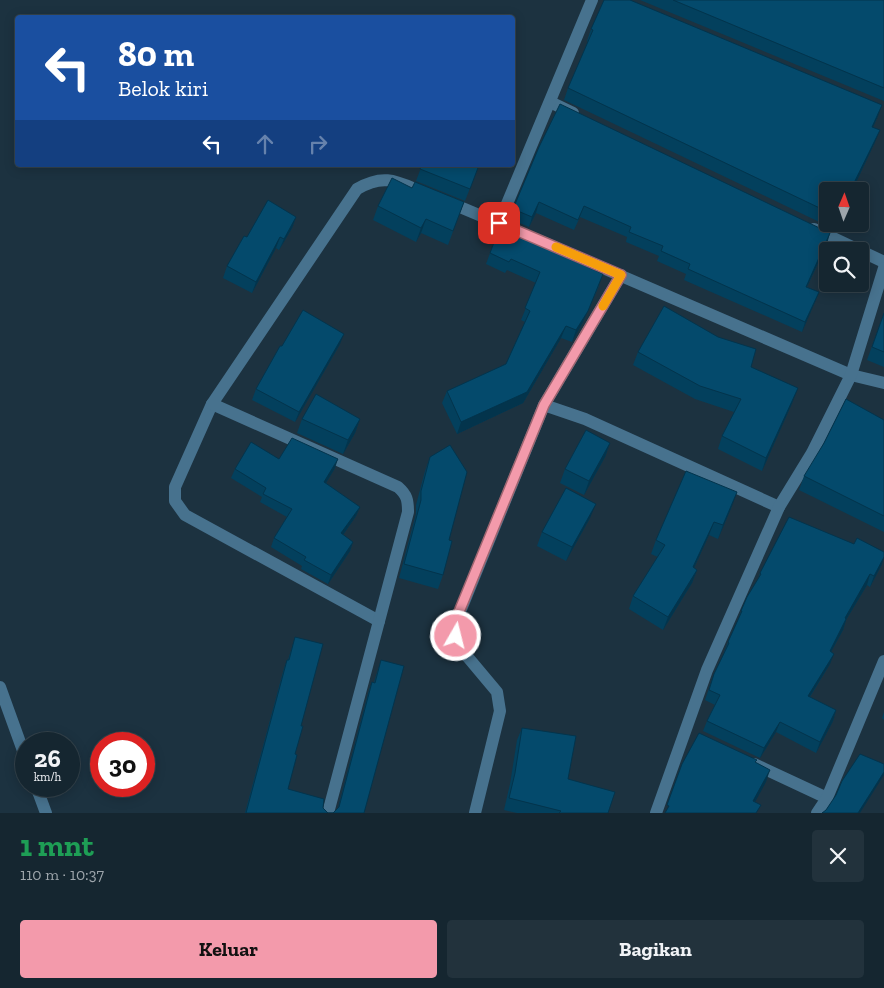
<!DOCTYPE html>
<html lang="id">
<head>
<meta charset="utf-8">
<style>
	body { margin:0; font-family:"Zilla Slab",serif; background:#22323c; color:#f1f3f6; height:100vh; display:flex; flex-direction:column; font-size:19px; white-space:nowrap }
	* { box-sizing:border-box; margin:0 }
	p { font-size:16px; color:#9da5ab }
	.icon { flex:none; width:28px; height:28px; fill:none; stroke:currentColor; stroke-width:2; stroke-linecap:round; stroke-linejoin:round }
	.map { position:relative; height:813px; overflow:hidden }
	.sheet { display:flex; flex-direction:column; background:#152630; flex:1 }
	.sheet>* { flex:none }
	.top-card { position:absolute; left:15px; top:15px; width:500px; height:152px; border-radius:5px; box-shadow:0 2px 12px #0003,0 0 0 1px #34434c; background:#1a4fa0; color:#fff; overflow:hidden }
	.needle { width:32px; rotate:2deg }
	.tools { position:absolute; left:819px; top:182px; display:grid; gap:10px }
	.tools a { display:grid; place-items:center; width:50px; height:50px; border-radius:5px; background:#152630; box-shadow:0 2px 12px #0003,0 0 0 1px #34434c; font-size:25px }
	.speed { position:absolute; left:15px; top:732px; display:flex; gap:10px; font-size:25px; font-weight:700; text-align:center }
	.speed>* { display:grid; place-content:center; width:65px; height:65px; border-radius:50%; background:#152630; box-shadow:0 2px 12px #0003,0 0 0 1px #34434c; line-height:1 }
	.speed small { font-size:12px; font-weight:400 }
	.speed .limit { border:8px solid #d22; background:#fff; color:#111 }
	.pin { position:absolute; display:grid; place-items:center; width:42px; height:42px; color:#fff; margin:-21px; border-radius:10px; box-shadow:0 2px 8px #0006 }
	.me { position:absolute; width:55px; margin:-28px; rotate:8deg; stroke-linejoin:round; filter:drop-shadow(0 0 4px #0008) }
	.turn { display:flex; align-items:center; gap:18px; height:105px; padding:0 20px; font-size:22px }
	.turn .icon { width:65px; height:65px; stroke-width:2.5 }
	.turn b { display:block; font-size:35px; line-height:42px }
	.lanes { display:flex; align-items:center; height:48px; padding:0 20px; background:#0003; justify-content:center; gap:25px; direction:ltr }
	.lanes .off { opacity:.35 }
	.round { display:grid; place-items:center; flex:none; width:52px; height:52px; border-radius:5px; background:#22323c }
	.headline { display:flex; align-items:center; justify-content:space-between; height:85px; padding:0 20px }
	h1 { font-size:30px; font-weight:700; line-height:38px; color:#1e9e55 }
	.cta { display:flex; gap:10px; margin-top:auto; padding:10px 20px }
	.cta a { flex:1; height:58px; border-radius:5px; background:#f39aab; color:#111; font-size:20px; font-weight:700; line-height:58px; text-align:center }
	.cta a+a { background:#22323c; color:#f1f3f6 }
	.map>svg:first-child { display:block }
</style>
</head>
<body>
<div class="map">
<svg width="884" height="813" viewBox="0 0 884 813">
	<rect width="100%" height="100%" fill="#1c3240"/>
	<g fill="none" stroke-linecap="round" stroke-linejoin="round">
		<!-- street -->
		<g stroke="#47728e" stroke-width="12">
			<polyline points="550,102 573,113"/>
			<polyline points="448,202 517,231"/>
			<polyline points="499,223 592,0"/>
			<polyline points="814,229 884,262"/>
			<polyline points="538,240 851,375 884,383"/>
			<polyline points="212,404 175,487 175,501 185,515 379,621"/>
			<polyline points="544,405 621,275"/>
			<polyline points="0,687 26,759"/>
			<polyline points="754,764 827,798"/>
			<polyline points="36,786 46,813"/>
			<path d="M328 813 408 512C408 500 407 495 398 487L212 404 357 189C386 172 399 183 427 194"/>
			<polyline points="475,813 500,711 497,692 466,655 456,635 455,624 544,405 585,419 779,507"/>
			<polyline points="656,813 707,670 779,507 812,453 851,375 884,268"/>
			<polyline points="817,813 827,798 884,661"/>
		</g>
	</g>
	<!-- wall -->
	<g fill="#03405d">
		<polygon points="640,0 884,0 884,101"/>
		<polygon points="591,29 878,116 873,127 875,142 852,191 828,191 828,224 836,224 834,229 564,100 568,88 588,42 587,41"/>
		<polygon points="539,147 827,244 807,287 819,292 802,332 684,280 686,274 657,261 659,256 626,242 627,237 580,217 574,230 536,213 529,227 510,219"/>
		<polygon points="422,165 479,165 465,201 416,181"/>
		<polygon points="464,202 448,245 421,233 416,242 373,220 378,206"/>
		<polygon points="296,217 292,228 279,250 276,248 252,293 223,278 227,266 247,237"/>
		<polygon points="499,229 562,255 599,286 583,322 572,342 561,338 523,403 457,434 442,403 447,391 506,364 525,322 521,320 536,283 507,270 505,273 486,264"/>
		<polygon points="884,313 884,367 867,360"/>
		<polygon points="340,344 295,422 252,400 256,389 282,346"/>
		<polygon points="638,352 751,367 793,401 762,471 718,449 722,436 734,412 695,399 633,365"/>
		<polygon points="302,419 360,419 355,433 343,454 297,433"/>
		<polygon points="884,420 884,532 799,490 804,476"/>
		<polygon points="610,443 605,457 584,495 560,483 565,469"/>
		<polygon points="430,457 449,540 443,575 438,589 399,578 416,514 416,505 425,471"/>
		<polygon points="279,459 335,468 326,483 360,507 356,516 343,535 353,542 350,551 328,584 301,569 302,566 271,547 274,538 287,517 260,502 262,497 231,478 235,469"/>
		<polygon points="732,506 718,539 709,535 694,568 697,570 692,583 663,630 629,609 633,596 658,557 651,554 656,540"/>
		<polygon points="590,518 566,561 537,546 542,532"/>
		<polygon points="882,564 870,587 867,585 846,620 843,630 831,652 830,664 810,697 836,710 833,721 816,753 776,732 760,758 703,731 707,721 715,705 705,700 714,674 725,653 724,652 728,642 738,621 741,611 757,582 760,573"/>
		<polygon points="295,637 301,726 288,789 323,808 328,813 333,813 338,808 369,690 372,682 374,682 381,660 364,813 245,813 284,668 287,660 288,660"/>
		<polygon points="884,712 884,720 882,718"/>
		<polygon points="522,728 568,779 608,813 517,813 504,810 510,784 517,740"/>
	</g>
	<!-- shaded-wall -->
	<g fill="#03344c">
		<polygon points="882,105 878,116 868,138 872,127"/>
		<polygon points="880,130 875,142 852,191 850,191"/>
		<polygon points="539,202 536,213 529,227 532,217"/>
		<polygon points="296,217 292,228 279,250 284,239"/>
		<polygon points="426,219 421,233 416,242 421,228"/>
		<polygon points="830,233 827,244 802,297 806,287"/>
		<polygon points="280,237 276,248 252,293 256,282"/>
		<polygon points="603,274 583,322 572,342 576,330"/>
		<polygon points="819,292 815,302 802,332 805,322"/>
		<polygon points="566,326 561,338 523,403 457,434 461,422"/>
		<polygon points="344,334 340,344 295,422 299,412"/>
		<polygon points="798,388 793,401 762,471 766,458"/>
		<polygon points="360,419 355,433 343,454 348,440"/>
		<polygon points="610,443 605,457 584,495 589,481"/>
		<polygon points="338,459 335,468 321,491 324,482"/>
		<polygon points="737,492 732,506 718,539 723,525"/>
		<polygon points="596,504 590,518 566,561 572,547"/>
		<polygon points="360,507 356,516 338,542 341,533"/>
		<polygon points="714,522 709,535 688,581 693,567"/>
		<polygon points="353,542 350,551 328,584 331,575"/>
		<polygon points="884,557 882,564 870,587 874,576"/>
		<polygon points="697,570 692,583 663,630 668,617"/>
		<polygon points="870,574 867,585 846,620 843,630 826,661 830,651 845,618"/>
		<polygon points="834,654 830,664 804,706 808,696"/>
		<polygon points="836,710 833,721 816,753 820,742"/>
		<polygon points="780,722 776,732 760,758 764,748"/>
		<polygon points="770,770 766,782 749,813 753,801"/>
		<polygon points="884,772 884,775 860,813 858,813"/>
	</g>
	<!-- building -->
	<g fill="#044a6c" stroke="#03344c">
		<polygon points="604,0 630,0 882,105 872,127 880,130 850,191 828,191 828,212 568,88 593,30 591,29"/>
		<polygon points="673,0 884,0 884,88"/>
		<polygon points="560,104 830,233 806,287 819,292 805,322 688,269 690,264 661,251 663,246 629,232 631,227 584,206 578,220 539,202 532,217 513,209 539,147"/>
		<polygon points="422,165 479,165 470,189 420,169"/>
		<polygon points="392,178 412,188 415,182 464,202 453,231 426,219 421,228 378,206"/>
		<polygon points="268,200 296,217 284,239 280,237 256,282 227,266 244,236 247,237"/>
		<polygon points="505,221 525,230 563,252 562,255 603,274 588,311 576,330 566,326 527,392 461,422 447,391 506,364 530,311 525,308 540,272 511,259 509,262 490,253 499,229 501,229"/>
		<polygon points="664,306 718,337 756,349 751,367 798,388 766,458 722,436 741,399 700,386 638,352"/>
		<polygon points="303,310 344,334 299,412 256,389 280,346 282,346"/>
		<polygon points="884,313 884,352 872,347"/>
		<polygon points="316,394 360,419 348,440 302,419"/>
		<polygon points="846,399 884,420 884,516 804,476 824,443"/>
		<polygon points="586,430 610,443 589,481 565,469"/>
		<polygon points="292,438 338,459 324,482 360,507 341,533 353,542 331,575 304,560 306,557 274,538 292,509 263,494 266,488 235,469 251,442 279,459"/>
		<polygon points="450,445 467,472 449,540 452,541 443,575 404,564 421,500 421,491 430,457"/>
		<polygon points="686,471 737,492 723,525 714,522 693,567 697,570 668,617 633,596 665,545 656,540"/>
		<polygon points="566,488 596,504 572,547 542,532"/>
		<polygon points="789,517 854,544 857,538 884,552 884,557 874,576 870,574 845,618 846,619 830,651 834,654 808,696 836,710 820,742 780,722 764,748 707,721 720,695 709,690 714,674 729,643 728,642 742,611 741,611 747,597 761,574 760,573"/>
		<polygon points="295,637 323,644 301,726 303,726 295,754 297,755 288,789 324,799 323,808 328,813 333,813 339,807 372,682 375,683 381,660 404,666 364,813 246,813 287,660 289,660"/>
		<polygon points="522,728 576,736 568,779 615,792 608,813 559,813 561,811 509,798 515,773"/>
		<polygon points="699,733 757,760 755,762 770,770 753,801 761,805 756,813 665,813 669,806 667,805 682,764"/>
		<polygon points="860,754 884,764 884,772 858,813 822,813 826,810 836,795 842,781"/>
	</g>
	<g fill="none" stroke-linecap="round" stroke-linejoin="round">
		<!-- route casing -->
		<g stroke="#9e646f" stroke-width="12">
			<polyline id="route" points="456,636 454,624 544,405 621,275 499,223"/>
		</g>
		<!-- route -->
		<use href="#route" stroke="#f39aab" stroke-width="9"/>
		<!-- slow -->
		<polyline stroke="#f59e0b" stroke-width="9" points="556,247 621,275 603,306"/>
	</g>
</svg>
<div class="tools">
<a><svg class="needle" viewBox="-14 -14 28 28"><path d="M0-13l5 13h-10z" fill="#e53935"/><path d="M0 13l5-13h-10z" fill="#9da5ab"/></svg></a>
<a><svg class="icon" aria-label="search" viewBox="0 0 24 24"><circle cx="10" cy="10" r="6"/><path d="M15 15l6 6"/></svg></a>
</div>
<div class="speed"><div>26<small>km/h</small></div><div class="limit">30</div></div>
<div class="pin" style="left:499px;top:223px;background:#d93025"><svg class="icon" aria-label="arrive" viewBox="0 0 24 24"><path d="M6 21V4h12l-3 4 3 4H6"/></svg></div>
<svg class="me" style="left:456px;top:636px" viewBox="-20 -20 40 40"><circle r="17" fill="#f39aab" stroke="#fff" stroke-width="3"/><path d="M0-11L8 9 0 5-8 9z" fill="#fff"/></svg>
<div class="top-card">
<div class="turn"><svg class="icon" aria-label="left" viewBox="0 0 24 24"><path d="M17 20v-9H6M10 6l-5 5 5 5"/></svg><div><b>80 m</b>Belok kiri</div></div>
<div class="lanes"><svg class="icon" aria-label="left" viewBox="0 0 24 24"><path d="M17 20v-9H6M10 6l-5 5 5 5"/></svg><svg class="icon off" aria-label="ahead" viewBox="0 0 24 24"><path d="M12 20V5M6 11l6-6 6 6"/></svg><svg class="icon off" aria-label="right" viewBox="0 0 24 24"><path d="M7 20v-9h11M14 6l5 5-5 5"/></svg></div>
</div>
</div>
<section class="sheet">
<div class="headline"><div><h1>1 mnt</h1><p>110 m · 10:37</p></div><a class="round"><svg class="icon" aria-label="close" viewBox="0 0 24 24"><path d="M6 6l12 12M18 6L6 18"/></svg></a></div>
<div class="cta"><a>Keluar</a><a>Bagikan</a></div>
</section>
</body>
</html>
